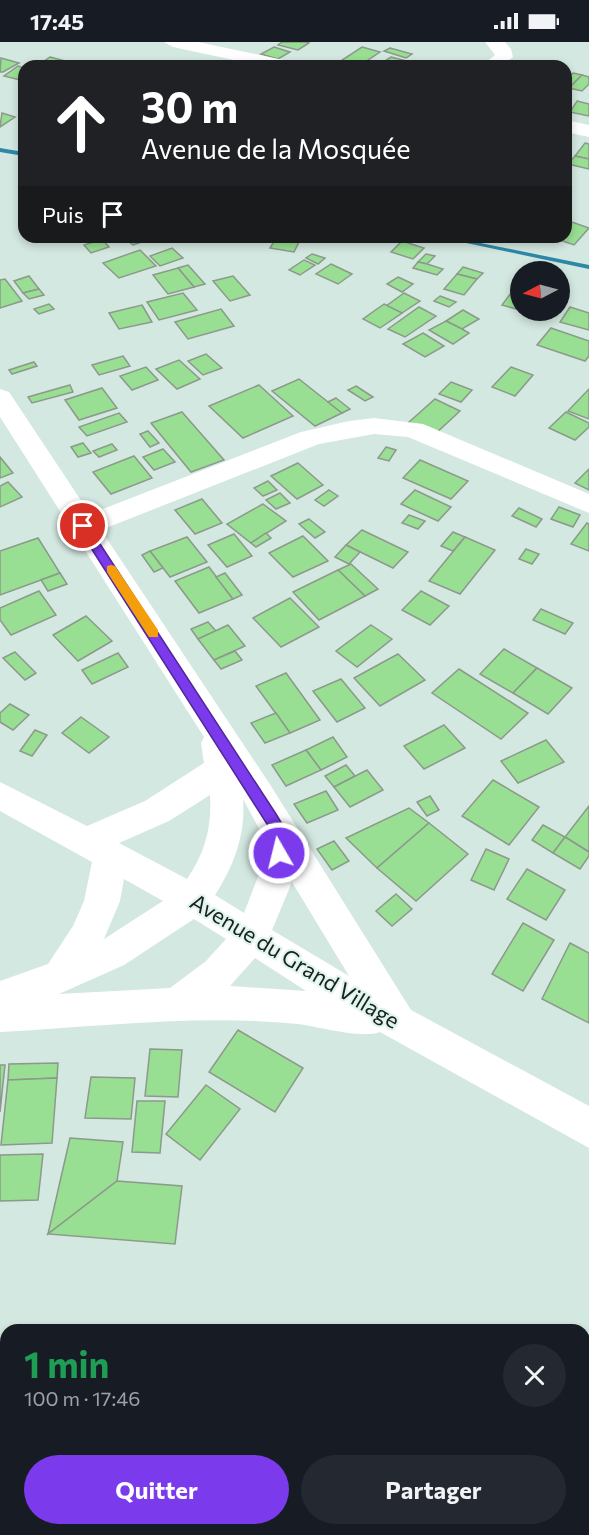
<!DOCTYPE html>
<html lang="fr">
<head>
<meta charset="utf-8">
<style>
	body { margin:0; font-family:Commissioner,sans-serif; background:#242831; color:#f1f3f6; height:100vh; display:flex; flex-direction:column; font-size:22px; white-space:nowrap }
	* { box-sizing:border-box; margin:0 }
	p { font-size:20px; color:#9ea1a6 }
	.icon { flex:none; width:33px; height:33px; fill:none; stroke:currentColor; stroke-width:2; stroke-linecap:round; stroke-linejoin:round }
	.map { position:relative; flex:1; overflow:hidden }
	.panel { position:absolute; left:0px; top:1282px; width:590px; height:212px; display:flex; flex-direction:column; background:#171b24; border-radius:18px 18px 0 0; box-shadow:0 3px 9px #0003 }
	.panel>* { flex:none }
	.top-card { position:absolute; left:18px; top:18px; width:554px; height:183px; border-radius:18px; box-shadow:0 3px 9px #0003; background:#202124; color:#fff; overflow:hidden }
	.needle { width:39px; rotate:264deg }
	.buttons { position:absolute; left:510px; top:219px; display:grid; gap:12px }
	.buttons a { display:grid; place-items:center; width:60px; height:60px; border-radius:50%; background:#171b24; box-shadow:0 3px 9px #0003; font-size:30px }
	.pin { position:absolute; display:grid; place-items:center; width:51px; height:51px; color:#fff; margin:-26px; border:3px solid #fff; border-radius:50%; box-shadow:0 2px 6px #0007 }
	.me { position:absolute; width:66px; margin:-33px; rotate:352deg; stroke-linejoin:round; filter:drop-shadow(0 0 4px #0008) }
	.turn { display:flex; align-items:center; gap:21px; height:126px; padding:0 24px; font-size:27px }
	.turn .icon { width:78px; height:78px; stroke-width:2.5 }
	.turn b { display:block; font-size:42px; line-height:51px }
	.then { display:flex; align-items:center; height:57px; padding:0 24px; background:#0003; gap:12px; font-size:22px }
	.round { display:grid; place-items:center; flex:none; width:63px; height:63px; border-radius:32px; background:#242831 }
	.headline { display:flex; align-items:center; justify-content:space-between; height:102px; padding:0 24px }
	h1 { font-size:36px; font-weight:700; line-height:45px; color:#1e9e55 }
	.cta { display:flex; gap:12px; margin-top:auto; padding:12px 24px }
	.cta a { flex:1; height:69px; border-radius:36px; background:#7c3aed; color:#fff; font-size:24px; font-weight:700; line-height:69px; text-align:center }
	.cta a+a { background:#242831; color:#f1f3f6 }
	.status { display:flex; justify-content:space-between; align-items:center; height:42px; padding:0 30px; background:#171b24; direction:ltr }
	.status svg { height:16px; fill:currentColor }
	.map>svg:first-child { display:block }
</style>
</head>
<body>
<div class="status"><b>17:45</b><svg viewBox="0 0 49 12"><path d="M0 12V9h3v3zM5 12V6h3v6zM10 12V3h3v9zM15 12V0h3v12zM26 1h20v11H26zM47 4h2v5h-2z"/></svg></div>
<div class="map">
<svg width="589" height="1493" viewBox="0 0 589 1493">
	<rect width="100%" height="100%" fill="#d3e8e0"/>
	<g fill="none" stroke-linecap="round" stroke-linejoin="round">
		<!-- stream -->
		<g fill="#2d88a8" fill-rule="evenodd">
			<polygon points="0,106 24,110 24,114 0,110"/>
			<polygon points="438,195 451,195 589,223 589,227"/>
		</g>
	</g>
	<!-- building -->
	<g fill="#99df93" stroke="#8c998b" stroke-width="1.5">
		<polygon points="282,0 306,0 309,1 298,8 278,3"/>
		<polygon points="274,5 290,10 278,17 261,12"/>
		<polygon points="362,5 380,10 359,24 333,24"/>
		<polygon points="390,6 412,12 406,16 384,9"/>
		<polygon points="50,15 69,20 63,24 37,24"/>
		<polygon points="391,15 403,18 394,24 377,24"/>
		<polygon points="1,16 19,21 3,30 0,30"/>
		<polygon points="18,24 24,26 24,39 4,34"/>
		<polygon points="573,31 582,33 572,43 566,42 566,38"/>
		<polygon points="582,33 589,35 589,42 582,49 569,46"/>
		<polygon points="577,59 589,62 589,74 570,70"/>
		<polygon points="2,71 15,75 0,85"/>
		<polygon points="585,101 589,102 589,117 575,114"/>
		<polygon points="575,114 589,117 589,127 568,122"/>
		<polygon points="566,178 589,186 574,203 551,195 566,195"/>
		<polygon points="123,195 157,195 133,203"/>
		<polygon points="276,196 299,200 294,210 270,206"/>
		<polygon points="102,197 109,205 91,211 84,203"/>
		<polygon points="402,199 424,206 413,217 391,210"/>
		<polygon points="172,206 183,216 160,224 150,214"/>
		<polygon points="140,208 156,224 119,236 103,221"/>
		<polygon points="312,212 325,216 318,222 306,216"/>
		<polygon points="426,212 435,214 427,222 418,220"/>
		<polygon points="304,218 315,223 300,233 289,228"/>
		<polygon points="418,220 427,222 443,227 437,233 413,226"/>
		<polygon points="331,222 352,232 338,242 316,232"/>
		<polygon points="188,223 205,242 194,245 178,226"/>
		<polygon points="463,225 483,231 477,237 457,232"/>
		<polygon points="178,226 194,245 168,252 153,233"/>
		<polygon points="457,232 477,237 464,253 444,247"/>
		<polygon points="29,234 39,247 23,251 14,239"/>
		<polygon points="233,234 250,253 230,259 213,239"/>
		<polygon points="398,235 413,242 402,250 387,242"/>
		<polygon points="5,237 22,259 0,266 0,238"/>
		<polygon points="520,239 520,268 502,263"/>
		<polygon points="39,247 44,253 29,257 23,251"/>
		<polygon points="183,251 197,268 159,278 147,260"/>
		<polygon points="404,251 420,259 402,271 386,264"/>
		<polygon points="440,254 456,260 449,265 434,259"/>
		<polygon points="49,262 54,267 39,272 34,267"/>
		<polygon points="384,262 402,271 380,286 363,277"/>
		<polygon points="142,263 152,280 119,287 109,271"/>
		<polygon points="419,265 436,274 405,295 388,287"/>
		<polygon points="570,265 589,271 589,288 560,280"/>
		<polygon points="221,267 234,284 188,297 175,280"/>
		<polygon points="463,268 479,277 462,287 446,279"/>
		<polygon points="446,279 462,287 469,291 453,302 429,288"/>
		<polygon points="551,286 589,299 589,314 585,319 537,303"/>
		<polygon points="423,291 444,304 425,315 403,302"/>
		<polygon points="206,312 222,326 203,333 188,319"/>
		<polygon points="123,314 130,324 99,333 92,323"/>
		<polygon points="179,318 200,337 177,347 156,327"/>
		<polygon points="34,320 37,324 12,332 9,328"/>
		<polygon points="146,325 158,338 132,348 120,334"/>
		<polygon points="511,325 533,333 515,354 492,345"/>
		<polygon points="299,337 328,360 342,371 315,384 272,349"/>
		<polygon points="451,340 472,348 461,360 439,352"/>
		<polygon points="70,343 73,350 32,361 28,355"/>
		<polygon points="259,343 293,374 243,396 209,364"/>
		<polygon points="356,344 373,355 365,359 348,348"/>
		<polygon points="102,346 117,366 79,378 65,358"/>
		<polygon points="589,347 589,377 568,369"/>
		<polygon points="336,356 350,367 342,371 328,360"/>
		<polygon points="435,357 460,369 434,393 408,381"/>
		<polygon points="182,370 224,418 191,430 151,381"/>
		<polygon points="566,370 589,381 589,385 575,398 549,386"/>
		<polygon points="119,371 127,380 87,394 79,385"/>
		<polygon points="148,389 159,401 150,405 140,392"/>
		<polygon points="83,401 91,411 78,415 71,405"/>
		<polygon points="112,402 117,408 99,415 93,409"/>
		<polygon points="386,405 396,408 389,419 378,416"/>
		<polygon points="163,407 175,420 154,428 143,415"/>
		<polygon points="134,414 152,436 111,452 93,430"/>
		<polygon points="0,415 13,431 0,436"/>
		<polygon points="420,418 468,439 451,457 403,436"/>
		<polygon points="298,421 323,443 297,457 271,434"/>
		<polygon points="589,427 589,448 575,441"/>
		<polygon points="268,439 277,448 263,454 254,446"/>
		<polygon points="8,440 22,455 0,465 0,444"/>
		<polygon points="329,448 338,454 324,464 315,458"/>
		<polygon points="415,448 451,465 438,479 401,462"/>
		<polygon points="280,451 290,461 276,467 266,458"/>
		<polygon points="202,457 222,481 195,492 175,468"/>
		<polygon points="263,462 286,479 251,501 227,482"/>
		<polygon points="559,465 580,473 573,485 551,477"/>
		<polygon points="519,466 542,477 536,485 512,474"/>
		<polygon points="409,473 425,479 418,487 402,481"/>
		<polygon points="309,477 325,490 315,496 299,482"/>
		<polygon points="587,481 589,482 589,509 571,502"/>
		<polygon points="362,488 408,510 393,526 346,503"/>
		<polygon points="453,490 465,495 453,509 441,504"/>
		<polygon points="266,491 271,496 256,505 251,501"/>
		<polygon points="234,492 252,514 227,525 208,503"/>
		<polygon points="303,494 328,519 293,535 269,511"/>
		<polygon points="187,495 207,520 170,535 150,509"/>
		<polygon points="465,495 495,508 460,552 429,539"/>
		<polygon points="38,496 60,531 0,553 0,509"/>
		<polygon points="346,503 360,510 349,522 335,515"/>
		<polygon points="526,507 539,512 532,522 519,517"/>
		<polygon points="150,509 163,526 154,530 142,513"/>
		<polygon points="351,522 378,547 365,554 338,528"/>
		<polygon points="209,525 233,557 199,571 175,539"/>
		<polygon points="338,528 365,554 319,578 293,550"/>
		<polygon points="60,531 67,542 48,549 41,538"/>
		<polygon points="225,531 242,553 233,557 216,535"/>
		<polygon points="39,549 56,573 11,593 0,578 0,566"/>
		<polygon points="421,549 449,564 430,583 402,568"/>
		<polygon points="290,556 319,585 281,605 253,576"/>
		<polygon points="541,567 573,581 565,592 533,578"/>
		<polygon points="86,574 112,599 78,619 53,593"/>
		<polygon points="208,580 216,589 198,597 191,587"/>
		<polygon points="228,583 245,604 214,618 198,597"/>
		<polygon points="371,583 392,597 357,625 336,609"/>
		<polygon points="504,607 537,626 513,651 480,632"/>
		<polygon points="235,609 242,618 221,627 214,618"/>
		<polygon points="15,610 36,631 25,638 3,616"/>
		<polygon points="118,611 128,625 92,642 82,628"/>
		<polygon points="398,612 425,638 380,664 354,636"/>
		<polygon points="537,626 572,646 548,672 513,651"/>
		<polygon points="459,627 528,671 501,697 432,651"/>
		<polygon points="286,631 320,678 290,691 256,644"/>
		<polygon points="341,637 365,666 337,680 313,649"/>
		<polygon points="10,662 29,673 13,688 0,680 0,671"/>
		<polygon points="276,671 290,691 265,701 251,681"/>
		<polygon points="81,675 109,695 89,711 62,691"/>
		<polygon points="444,683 465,706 424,727 404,704"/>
		<polygon points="35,688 47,693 32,714 20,709"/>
		<polygon points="333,695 347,715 321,728 306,708"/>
		<polygon points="546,698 564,720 518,741 501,719"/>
		<polygon points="306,708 321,728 286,744 272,723"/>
		<polygon points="346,723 355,734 334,745 325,734"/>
		<polygon points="367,728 383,748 350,765 334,745"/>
		<polygon points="493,738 539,765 509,803 462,774"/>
		<polygon points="326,749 338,768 307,781 294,762"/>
		<polygon points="430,754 439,768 427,774 417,760"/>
		<polygon points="589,764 589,810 565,795"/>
		<polygon points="409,766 429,781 377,826 346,796"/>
		<polygon points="429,781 468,812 416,859 377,826"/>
		<polygon points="543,783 565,795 553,811 532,798"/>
		<polygon points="565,795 589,810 589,814 580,827 553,811"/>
		<polygon points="334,799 349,819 332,828 317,807"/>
		<polygon points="486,807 509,817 494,848 471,838"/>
		<polygon points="527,827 565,848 546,878 507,857"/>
		<polygon points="396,852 412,867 392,884 376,869"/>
		<polygon points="523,881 554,898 523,949 492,932"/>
		<polygon points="570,901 589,911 589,981 542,957"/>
		<polygon points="238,988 303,1026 275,1070 209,1030"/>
		<polygon points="150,1007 182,1008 178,1055 145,1054"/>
		<polygon points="58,1021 57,1036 8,1038 9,1022"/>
		<polygon points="0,1023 5,1023 0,1070"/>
		<polygon points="91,1035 135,1036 131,1077 85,1076"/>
		<polygon points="57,1036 52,1101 1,1103 8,1038"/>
		<polygon points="206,1043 240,1067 200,1118 166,1092"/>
		<polygon points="137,1059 165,1059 160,1111 132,1110"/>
		<polygon points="70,1096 123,1100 117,1139 48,1192"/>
		<polygon points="43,1112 38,1158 0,1159 0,1113"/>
		<polygon points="117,1139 182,1144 175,1202 48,1192"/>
		<polygon points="584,1293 589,1293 589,1382 584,1349"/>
	</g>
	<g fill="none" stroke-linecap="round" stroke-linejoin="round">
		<!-- minor -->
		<g fill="#fff" fill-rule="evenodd">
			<polygon points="164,0 198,0 288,19 297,24 262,24 173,5"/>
			<polygon points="485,0 505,0 511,7 513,15 502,24 481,24 495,13"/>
			<polygon points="566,78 589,83 589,95 566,90"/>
			<path d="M0 347 9 350 90 472 301 390 349 379 374 376 423 382 589 452V471L408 395 374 392 319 402 101 488 271 744 411 968 589 1064V1106L380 990C362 997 320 985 298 982 199 972 99 985 0 990V939L48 922 73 884 84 859 92 820 0 769V740L87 784 145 759 204 721 201 701 204 695 0 375ZM210 753C212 785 205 811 187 837L119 801 169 779ZM243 757 263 794 261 827 244 871 215 853C234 824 246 791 243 757ZM124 837 163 859 104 897 120 859ZM292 840 349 934 272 888ZM194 877 226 897 206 919 170 946 59 952 124 923ZM255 916 306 949 230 944Z"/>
			<polygon points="584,1447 589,1447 589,1493 579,1493 567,1488 584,1488"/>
			<polygon points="0,1465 6,1465 6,1488 93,1488 91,1493 0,1493"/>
			<rect x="370" y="1488" width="48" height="5"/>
		</g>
	</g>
	<!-- route -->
	<polygon fill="#7c3aed" stroke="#51269a" stroke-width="1.5" points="83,481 87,482 276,772 288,792 284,815 274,815 274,793 77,484"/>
	<!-- slow -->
	<polygon fill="#f59e0b" points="111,523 115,524 158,588 158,595 149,595 107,530 107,524"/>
	<g text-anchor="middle" stroke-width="4.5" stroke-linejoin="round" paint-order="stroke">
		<!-- street labels -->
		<g font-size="22" fill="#19201e" stroke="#e0f5ed">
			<text transform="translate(295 919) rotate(31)" y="8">Avenue du Grand Village</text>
		</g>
	</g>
</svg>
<div class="buttons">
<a><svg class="needle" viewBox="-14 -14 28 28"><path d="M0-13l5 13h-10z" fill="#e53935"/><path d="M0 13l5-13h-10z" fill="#9ea1a6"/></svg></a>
</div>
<div class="pin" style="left:83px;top:484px;background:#d93025"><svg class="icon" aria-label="arrive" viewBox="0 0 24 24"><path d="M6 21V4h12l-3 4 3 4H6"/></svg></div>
<svg class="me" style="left:279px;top:811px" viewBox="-20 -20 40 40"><circle r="17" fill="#7c3aed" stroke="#fff" stroke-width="3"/><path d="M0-11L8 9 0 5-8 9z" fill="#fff"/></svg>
<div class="top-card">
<div class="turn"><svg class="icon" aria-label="ahead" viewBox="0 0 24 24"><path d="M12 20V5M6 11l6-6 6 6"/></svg><div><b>30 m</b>Avenue de la Mosquée</div></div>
<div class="then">Puis<svg class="icon" aria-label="arrive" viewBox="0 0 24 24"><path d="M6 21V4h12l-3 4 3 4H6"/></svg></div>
</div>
<section class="panel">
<div class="headline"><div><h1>1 min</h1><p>100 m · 17:46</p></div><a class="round"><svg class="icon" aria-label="close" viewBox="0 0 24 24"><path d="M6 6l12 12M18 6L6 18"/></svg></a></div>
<div class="cta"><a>Quitter</a><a>Partager</a></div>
</section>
</div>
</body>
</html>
